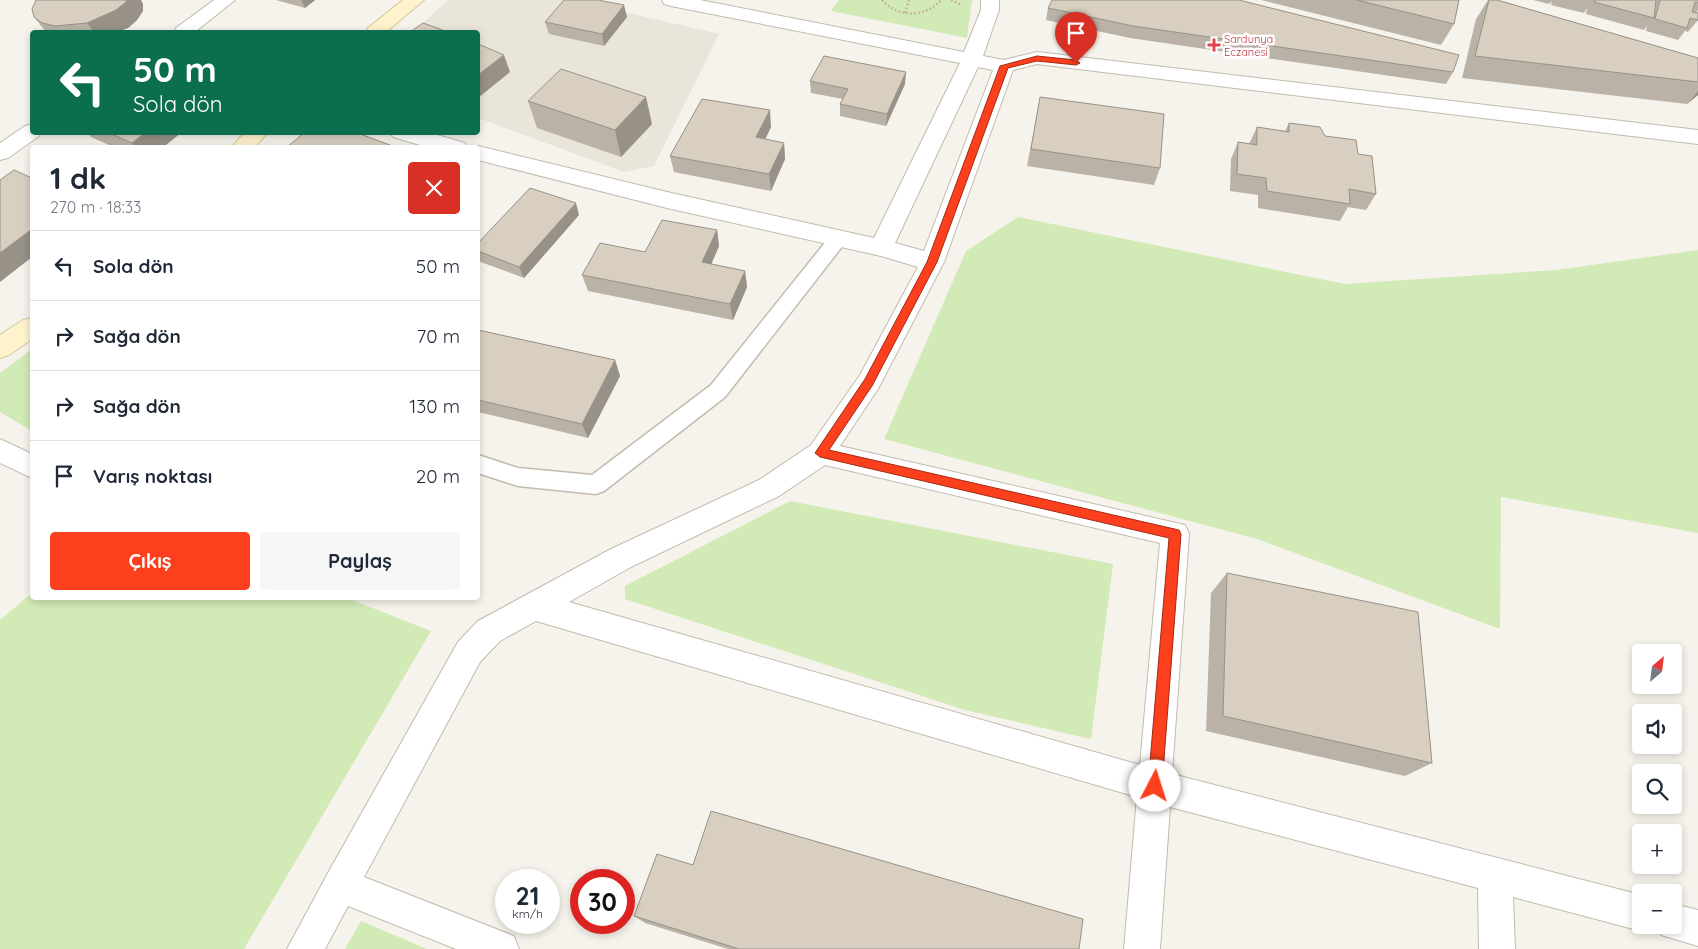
<!DOCTYPE html>
<html lang="tr">
<head>
<meta charset="utf-8">
<style>
	body { margin:0; font-family:Quicksand,sans-serif; background:#f6f6f7; color:#1f2937; height:100vh; display:flex; flex-direction:column; font-size:19px; white-space:nowrap }
	* { box-sizing:border-box; margin:0 }
	p { font-size:16px; color:#747a83 }
	.icon { flex:none; width:28px; height:28px; fill:none; stroke:currentColor; stroke-width:2; stroke-linecap:round; stroke-linejoin:round }
	.map { position:relative; flex:1; overflow:hidden }
	.side { position:absolute; left:30px; top:145px; width:450px; height:455px; display:flex; flex-direction:column; background:#fff; border-radius:5px; box-shadow:0 2px 8px #0003 }
	.side>* { flex:none }
	.banner { position:absolute; left:30px; top:30px; width:450px; height:105px; border-radius:5px; box-shadow:0 2px 8px #0003; background:#0b6e4f; color:#fff; overflow:hidden }
	.needle { width:32px; rotate:28deg }
	.controls { position:absolute; left:1632px; top:644px; display:grid; gap:10px }
	.controls a { display:grid; place-items:center; width:50px; height:50px; border-radius:5px; background:#fff; box-shadow:0 2px 8px #0003; font-size:25px }
	.speed { position:absolute; left:495px; top:869px; display:flex; gap:10px; font-size:25px; font-weight:700; text-align:center }
	.speed>* { display:grid; place-content:center; width:65px; height:65px; border-radius:50%; background:#fff; box-shadow:0 2px 8px #0003; line-height:1 }
	.speed small { font-size:12px; font-weight:400 }
	.speed .limit { border:8px solid #d22; background:#fff; color:#111 }
	.pin { position:absolute; display:grid; place-items:center; width:42px; height:42px; color:#fff; margin:-51px -21px; border-radius:50% 50% 50% 0; rotate:-45deg; box-shadow:0 0 5px #0007 }
	.pin .icon { rotate:45deg }
	.me { position:absolute; width:55px; margin:-28px; rotate:5deg; stroke-linejoin:round; filter:drop-shadow(0 0 4px #0008) }
	.turn { display:flex; align-items:center; gap:18px; height:105px; padding:0 20px; font-size:22px }
	.turn .icon { width:65px; height:65px; stroke-width:2.5 }
	.turn b { display:block; font-size:35px; line-height:42px }
	.round { display:grid; place-items:center; flex:none; width:52px; height:52px; border-radius:5px; background:#f6f6f7 }
	.summary { display:flex; align-items:center; justify-content:space-between; height:85px; padding:0 20px }
	h1 { font-size:30px; font-weight:700; line-height:38px }
	.cta { display:flex; gap:10px; margin-top:auto; padding:10px 20px }
	.cta a { flex:1; height:58px; border-radius:5px; background:#fc3f1d; color:#fff; font-size:20px; font-weight:700; line-height:58px; text-align:center }
	.cta a+a { background:#f6f6f7; color:#1f2937 }
	ul { padding:0; list-style:none }
	li { display:flex; align-items:center; gap:15px; height:70px; padding:0 20px; border-top:1px solid #e0e1e3 }
	li div { flex:1 }
	li b { display:block; font-size:19px }
	li em { font-style:normal }
	.map>svg:first-child { display:block }
</style>
</head>
<body>
<div class="map">
<svg width="1698" height="949" viewBox="0 0 1698 949">
	<rect width="100%" height="100%" fill="#f6f3ec"/>
	<!-- residential -->
	<polygon fill="#eae5da" points="448,0 572,0 719,34 654,166 624,172 478,118 478,32 413,32"/>
	<!-- green -->
	<g fill="#d2eab5">
		<polygon points="839,0 972,0 967,38 831,11"/>
		<polygon points="1018,217 1345,284 1556,270 1698,250 1698,533 1501,497 1500,629 1257,539 884,439 966,251"/>
		<polygon points="32,349 32,431 0,412 0,373"/>
		<polygon points="790,501 1113,564 1091,739 965,710 625,599 625,586"/>
		<polygon points="32,593 32,598 347,598 431,631 244,949 0,949 0,620"/>
		<polygon points="361,921 427,949 345,949"/>
	</g>
	<g fill="none" stroke-linecap="round" stroke-linejoin="round">
		<!-- lane casing -->
		<g stroke="#c2bbae" stroke-width="3">
			<polygon id="lane" points="838,233 844,234 847,239 844,244 725,397 604,491 596,494 518,486 478,473 478,455 518,468 592,475 711,385 832,234"/>
		</g>
		<!-- street casing -->
		<g stroke="#c2bbae" stroke-width="2">
			<g id="street">
				<polygon points="214,0 235,0 195,32 174,32 176,28"/>
				<path d="M662 0H700L964 52 981 10V0H999V10L983 56 1004 60 1037 52 1698 130V144L1037 64 1013 70 944 262 878 389 840 446 1185 525 1189 534 1172 774 1641 895V925L1654 926 1641 931 1513 897 1515 949H1479L1478 888 1170 807 1160 949H1124L1137 797 536 621 500 641 480 662 364 877 514 936 519 949H456L348 906 325 949H287L328 873 458 642 478 621 611 549 759 480 811 445 860 375 918 267 881 256 667 208 478 160V148H472L478 146 667 192 874 238 960 63 671 6 664 4ZM978 67 993 70 924 251 895 243ZM825 465 1160 543 1140 765 569 602 631 567 779 496Z"/>
				<polygon points="32,124 32,132 42,132 39,136 8,158 0,160 0,143 25,126"/>
				<polygon points="390,132 427,132 465,143 467,148 430,148 393,137"/>
				<polygon points="0,439 32,454 32,478 0,463"/>
				<polygon points="1674,904 1698,910 1698,946 1661,935 1657,925 1674,925"/>
			</g>
		</g>
		<!-- secondary casing -->
		<g stroke="#d6c79b" stroke-width="2">
			<g id="secondary">
				<polygon points="403,0 424,0 386,32 366,32 368,28"/>
				<polygon points="245,132 268,132 254,148 231,148"/>
				<polygon points="32,318 32,339 9,355 0,358 0,335 23,320"/>
			</g>
		</g>
		<!-- path -->
		<g stroke="#c4b79f" stroke-width="2.5" stroke-dasharray="2 2" stroke-linecap="butt">
			<path d="M882 0C898 18 925 18 941 0"/>
			<polyline points="951,0 962,5"/>
			<polyline points="905,13 909,0"/>
		</g>
		<!-- lane -->
		<use href="#lane" fill="#fff" fill-rule="evenodd"/>
		<!-- street -->
		<use href="#street" fill="#fff" fill-rule="evenodd"/>
		<!-- secondary -->
		<use href="#secondary" fill="#fff3cd" fill-rule="evenodd"/>
	</g>
	<!-- wall -->
	<g fill="#bab2a6">
		<polygon points="36,0 141,0 143,4 143,11 137,20 128,28 117,32 46,32 34,17"/>
		<polygon points="276,0 315,0 305,8"/>
		<polygon points="1261,0 1459,0 1454,24 1441,45"/>
		<polygon points="1488,0 1497,0 1698,58 1698,95 1687,104 1462,78 1476,19"/>
		<polygon points="1533,0 1698,0 1698,10 1696,13 1698,13 1698,20 1688,32 1685,31 1678,40 1646,31 1647,26 1644,30 1586,14 1587,8 1584,13 1551,5 1552,1 1549,4"/>
		<polygon points="1048,8 1453,72 1446,84 1130,38 1046,20"/>
		<polygon points="627,17 604,46 549,34 545,22"/>
		<polygon points="810,81 905,84 886,126 840,116 840,104 843,99 811,93"/>
		<polygon points="528,101 652,124 621,157 537,128"/>
		<polygon points="1037,114 1160,168 1154,185 1027,166"/>
		<polygon points="1289,123 1325,136 1358,154 1376,194 1366,210 1348,207 1340,221 1258,208 1258,195 1230,191 1231,159 1238,142 1249,144 1257,127 1285,131"/>
		<polygon points="771,127 765,139 784,143 785,159 771,191 674,172 670,156"/>
		<polygon points="87,132 182,132 162,148 116,148 91,137"/>
		<polygon points="579,215 524,278 478,261 478,243"/>
		<polygon points="717,230 719,246 711,264 745,271 747,287 733,320 588,291 582,275 645,252"/>
		<polygon points="478,330 615,360 620,376 588,438 478,412"/>
		<polygon points="1227,573 1432,763 1405,776 1206,731 1211,593"/>
		<polygon points="693,865 1079,949 728,949 645,923 634,916"/>
	</g>
	<!-- shaded-wall -->
	<g fill="#979187">
		<polygon points="127,0 141,0 143,4 143,11 137,20 128,28 117,32 94,32 87,23"/>
		<polygon points="301,0 315,0 305,8"/>
		<polygon points="624,5 627,17 604,46 602,34"/>
		<polygon points="504,55 510,72 478,98 478,75"/>
		<polygon points="906,72 905,84 886,126 887,114"/>
		<polygon points="1698,91 1698,95 1687,104"/>
		<polygon points="646,97 652,124 621,157 615,130"/>
		<polygon points="770,110 771,127 758,154 756,137"/>
		<polygon points="146,132 182,132 162,148 136,148 132,143"/>
		<polygon points="784,143 785,159 771,191 769,174"/>
		<polygon points="576,203 579,215 524,278 519,267"/>
		<polygon points="32,229 32,257 0,282 0,253"/>
		<polygon points="717,230 719,246 705,279 702,262"/>
		<polygon points="745,271 747,287 733,320 730,304"/>
		<polygon points="615,360 620,376 588,438 582,424"/>
	</g>
	<!-- building -->
	<g fill="#d8cfc1" stroke="#979187">
		<polygon points="36,0 127,0 126,2 116,10 87,23 55,26 42,23 34,17 32,9"/>
		<polygon points="564,0 598,0 624,5 602,34 545,22"/>
		<polygon points="1052,0 1239,0 1459,55 1453,72 1133,26 1048,8"/>
		<polygon points="1357,0 1459,0 1454,24"/>
		<polygon points="1489,0 1497,0 1698,58 1698,82 1475,56"/>
		<polygon points="1595,0 1656,0 1654,18 1594,2"/>
		<polygon points="1660,0 1698,0 1698,3 1695,2 1692,12 1698,13 1698,20 1690,18 1687,28 1655,19"/>
		<polygon points="423,23 448,32 410,32"/>
		<polygon points="478,44 504,55 478,75"/>
		<polygon points="824,56 906,72 887,114 840,104 848,89 810,81"/>
		<polygon points="561,69 646,97 615,130 528,101"/>
		<polygon points="1040,97 1164,114 1160,168 1031,149"/>
		<polygon points="702,99 770,110 756,137 784,143 769,174 670,156"/>
		<polygon points="1289,123 1320,127 1325,136 1356,140 1358,154 1372,156 1376,194 1349,189 1350,204 1267,191 1266,178 1237,174 1238,142 1257,145 1257,127 1289,132"/>
		<polygon points="107,132 146,132 132,143"/>
		<polygon points="305,132 355,132 390,145 388,148 287,147"/>
		<polygon points="14,170 32,178 32,229 0,253 0,180"/>
		<polygon points="530,188 576,203 519,267 478,251 478,243"/>
		<polygon points="662,220 717,230 702,262 745,271 730,304 582,275 600,243 645,252"/>
		<polygon points="478,330 615,360 582,424 478,400"/>
		<polygon points="1227,573 1418,612 1432,763 1223,716"/>
		<polygon points="711,811 1083,919 1079,949 739,949 634,916 657,854 693,865"/>
	</g>
	<!-- route -->
	<polygon fill="#fc3f1d" stroke="#a42913" points="1037,56 1076,60 1080,63 1076,65 1037,61 1008,68 937,262 872,386 829,450 1179,530 1181,534 1162,786 1159,791 1155,793 1150,791 1148,786 1169,538 820,457 815,453 865,379 927,262 1000,66"/>
	<!-- markers -->
	<path fill="#e0444e" stroke="#fff" stroke-width="2" d="M1211.5 37.5h5v5h5v5h-5v5h-5v-5h-5v-5h5z"/>
	<g text-anchor="middle" stroke-width="5" stroke-linejoin="round" paint-order="stroke">
		<!-- far-health labels -->
		<g font-size="11" fill="#be3a42" stroke="#fff" text-anchor="start">
			<text x="1224" y="43">Sardunya<tspan x="1224" dy="13">Eczanesi</tspan></text>
		</g>
	</g>
</svg>
<div class="controls">
<a><svg class="needle" viewBox="-14 -14 28 28"><path d="M0-13l5 13h-10z" fill="#e53935"/><path d="M0 13l5-13h-10z" fill="#747a83"/></svg></a>
<a><svg class="icon" aria-label="sound" viewBox="0 0 24 24"><path d="M4 9h4l5-4v14l-5-4H4zM17 9q2 3 0 6"/></svg></a>
<a><svg class="icon" aria-label="search" viewBox="0 0 24 24"><circle cx="10" cy="10" r="6"/><path d="M15 15l6 6"/></svg></a>
<a>+</a>
<a>−</a>
</div>
<div class="speed"><div>21<small>km/h</small></div><div class="limit">30</div></div>
<div class="pin" style="left:1076px;top:63px;background:#d93025"><svg class="icon" aria-label="arrive" viewBox="0 0 24 24"><path d="M6 21V4h12l-3 4 3 4H6"/></svg></div>
<svg class="me" style="left:1155px;top:786px" viewBox="-20 -20 40 40"><circle r="19" fill="#fff"/><path d="M0-13L10 11 0 6-10 11z" fill="#fc3f1d"/></svg>
<div class="banner">
<div class="turn"><svg class="icon" aria-label="left" viewBox="0 0 24 24"><path d="M17 20v-9H6M10 6l-5 5 5 5"/></svg><div><b>50 m</b>Sola dön</div></div>
</div>
<section class="side">
<div class="summary"><div><h1>1 dk</h1><p>270 m · 18:33</p></div><a class="round" style="background:#d93025;color:#fff"><svg class="icon" aria-label="close" viewBox="0 0 24 24"><path d="M6 6l12 12M18 6L6 18"/></svg></a></div>
<ul>
<li><svg class="icon" aria-label="left" viewBox="0 0 24 24"><path d="M17 20v-9H6M10 6l-5 5 5 5"/></svg><div><b>Sola dön</b></div><em>50 m</em></li>
<li><svg class="icon" aria-label="right" viewBox="0 0 24 24"><path d="M7 20v-9h11M14 6l5 5-5 5"/></svg><div><b>Sağa dön</b></div><em>70 m</em></li>
<li><svg class="icon" aria-label="right" viewBox="0 0 24 24"><path d="M7 20v-9h11M14 6l5 5-5 5"/></svg><div><b>Sağa dön</b></div><em>130 m</em></li>
<li><svg class="icon" aria-label="arrive" viewBox="0 0 24 24"><path d="M6 21V4h12l-3 4 3 4H6"/></svg><div><b>Varış noktası</b></div><em>20 m</em></li>
</ul>
<div class="cta"><a>Çıkış</a><a>Paylaş</a></div>
</section>
</div>
</body>
</html>
